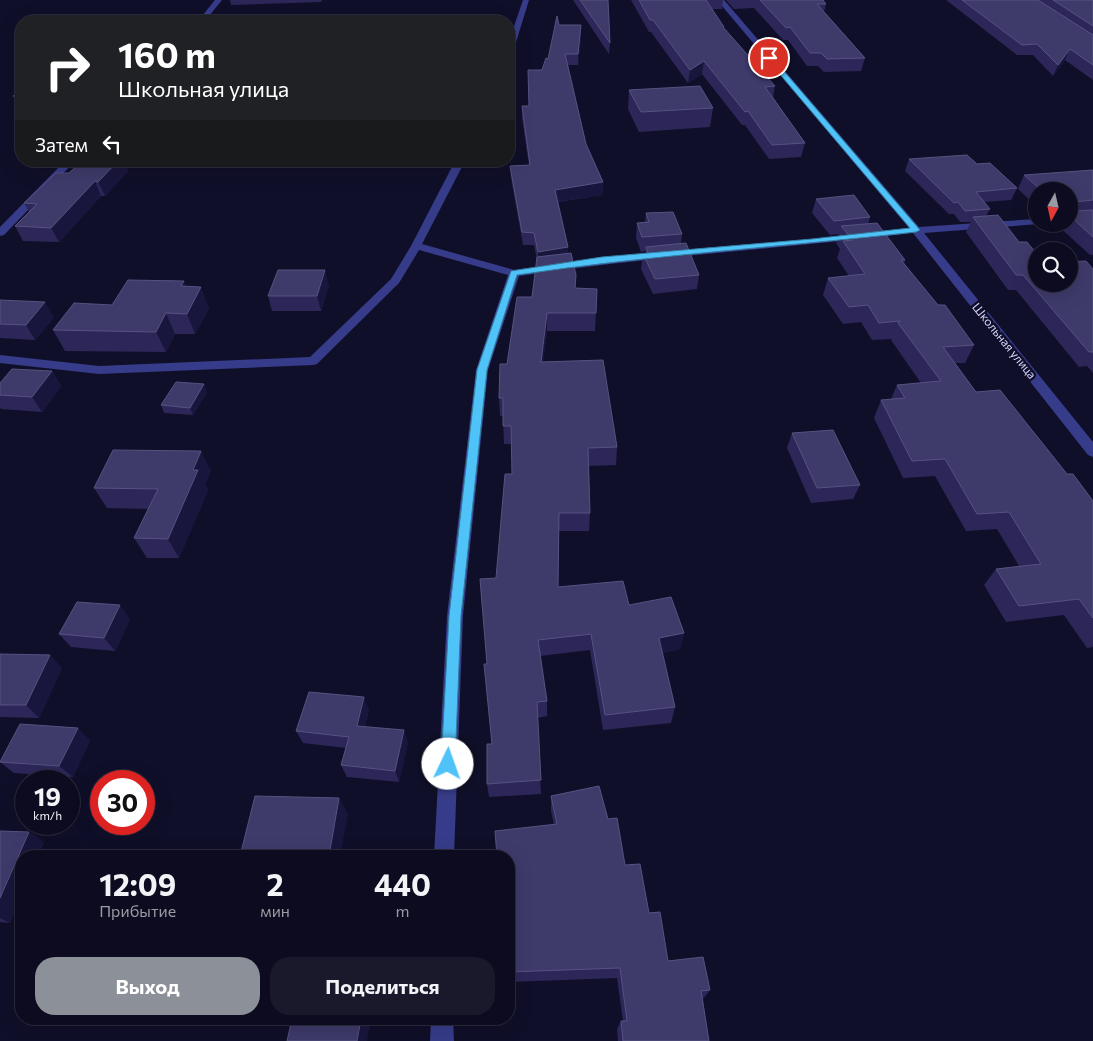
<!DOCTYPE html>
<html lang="ru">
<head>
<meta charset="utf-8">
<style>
	body { margin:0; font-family:Commissioner,sans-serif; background:#1a192c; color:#f1f3f6; height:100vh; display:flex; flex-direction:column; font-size:19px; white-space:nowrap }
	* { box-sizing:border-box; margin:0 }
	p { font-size:16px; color:#9a9ba4 }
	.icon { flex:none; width:28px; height:28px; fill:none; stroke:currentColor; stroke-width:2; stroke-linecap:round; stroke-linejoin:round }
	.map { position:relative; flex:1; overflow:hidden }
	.panel { position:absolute; left:15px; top:850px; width:500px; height:175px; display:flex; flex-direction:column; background:#0c0b1f; border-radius:20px; box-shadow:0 5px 20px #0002,0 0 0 1px #2c2b3d }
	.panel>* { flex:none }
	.top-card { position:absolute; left:15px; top:15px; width:500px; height:152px; border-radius:20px; box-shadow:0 5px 20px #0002,0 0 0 1px #2c2b3d; background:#202124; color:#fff; overflow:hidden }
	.needle { width:32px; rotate:188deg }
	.fabs { position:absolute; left:1028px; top:182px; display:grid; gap:10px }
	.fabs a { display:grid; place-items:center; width:50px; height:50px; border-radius:50%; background:#0c0b1f; box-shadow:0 5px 20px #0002,0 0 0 1px #2c2b3d; font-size:25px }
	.speed { position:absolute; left:15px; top:770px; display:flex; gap:10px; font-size:25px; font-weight:700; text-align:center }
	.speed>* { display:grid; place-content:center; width:65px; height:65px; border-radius:50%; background:#0c0b1f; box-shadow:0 5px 20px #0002,0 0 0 1px #2c2b3d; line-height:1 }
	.speed small { font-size:12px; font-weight:400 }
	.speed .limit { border:8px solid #d22; background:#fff; color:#111 }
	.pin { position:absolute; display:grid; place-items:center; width:42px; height:42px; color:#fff; margin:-21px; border:2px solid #fff; border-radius:50%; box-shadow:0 1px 5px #0007 }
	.me { position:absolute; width:55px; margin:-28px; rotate:3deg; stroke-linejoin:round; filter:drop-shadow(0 0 4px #0008) }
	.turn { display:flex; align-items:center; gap:18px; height:105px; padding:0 20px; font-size:22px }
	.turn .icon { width:65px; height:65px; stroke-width:2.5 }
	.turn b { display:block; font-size:35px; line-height:42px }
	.then { display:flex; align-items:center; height:48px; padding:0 20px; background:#0003; gap:10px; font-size:19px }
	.eta { display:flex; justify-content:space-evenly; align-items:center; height:85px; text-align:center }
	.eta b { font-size:30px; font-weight:700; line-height:35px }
	.button { display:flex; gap:10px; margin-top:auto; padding:10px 20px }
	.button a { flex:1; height:58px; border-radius:20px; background:#8c9099; color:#fff; font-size:20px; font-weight:700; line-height:58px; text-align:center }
	.button a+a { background:#1a192c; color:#f1f3f6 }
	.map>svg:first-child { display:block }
</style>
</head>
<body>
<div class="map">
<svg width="1093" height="1041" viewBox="0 0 1093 1041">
	<rect width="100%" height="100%" fill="#100f29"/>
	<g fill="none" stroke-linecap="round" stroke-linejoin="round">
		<!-- street -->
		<g fill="#373c8a" fill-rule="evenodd">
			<polygon points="215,0 222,0 205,21 198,21"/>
			<polygon points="523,0 529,0 513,52 509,54 509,41"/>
			<path d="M717 0H724L919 227 1036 219V224H1040L924 233 1093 442V457L1088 455 913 233C782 249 650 256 519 276L488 370 463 616 454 856H434L447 616 476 370 508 275 419 250 399 283 317 364 313 365 99 374 0 363V355L99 366 310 357 391 279 411 246 455 161H465L422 244 514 270 602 257 812 239 909 228Z"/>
			<polygon points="65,161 75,161 4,235 0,236 0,227"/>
			<polygon points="431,1019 453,1019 454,1041 430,1041"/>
		</g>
	</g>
	<!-- wall -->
	<g fill="#2c2758">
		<polygon points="230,0 322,0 321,2 231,5"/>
		<polygon points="573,0 608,0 610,43 609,54"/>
		<polygon points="631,0 723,0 722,9 712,9 724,29 775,86 773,97 805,143 801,157 769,159 745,125 742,125 702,74 688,83 651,32 649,32"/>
		<polygon points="726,0 823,0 826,4 824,12 865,58 861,71 824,72 818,66 807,66 788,40 783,40 754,8 734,9"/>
		<polygon points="946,0 1093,0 1093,80 1065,60 1053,76 1033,55 1017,55"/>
		<polygon points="581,36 578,65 568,65 586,144 603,182 602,195 558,202 568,247 568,253 576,288 597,289 595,331 547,331 543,362 617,447 616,465 589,466 590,513 589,531 559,531 558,587 629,605 684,633 680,649 662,653 675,707 671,723 603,730 590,650 540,656 547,701 547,716 537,718 541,794 489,797 487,784 492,744 487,664 496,578 512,474 512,444 504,444 503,416 500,416 499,398 507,364 532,297 537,260 534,245 523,245 511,178 510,166 529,165 522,118 522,106 529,106 542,70 548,59"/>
		<polygon points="21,90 21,107 18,107 13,96"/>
		<polygon points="629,90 713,108 710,127 639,132 628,109"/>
		<polygon points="909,159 977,164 1017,188 1011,200 984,202 990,209 986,216 1036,284 1093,269 1093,373 1087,366 1079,367 1016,290 1008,290 966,232 971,222 960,222 954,214 949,214 905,171"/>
		<polygon points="82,161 124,161 128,171 105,196 101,196 59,242 23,241 15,226 29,212 24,203 69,173"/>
		<polygon points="1093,170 1093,255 1090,255 1056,224 1069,224 1069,191 1036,191 1036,206 1018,189 1024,175"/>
		<polygon points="816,199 870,217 868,224 905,260 904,264 938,305 974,345 965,363 955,363 976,392 1067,474 1093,501 1093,647 1087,648 1064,615 1006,622 984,585 996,569 1019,566 997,529 966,531 935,476 903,478 874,418 881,400 891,399 897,385 921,383 891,340 892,339 872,340 861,322 843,324 823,295 828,278 849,276 837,258 840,249 836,243 839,234 830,235 812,213"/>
		<polygon points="646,213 682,234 681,244 699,275 697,289 653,294 641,269 643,254 645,254 646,251 641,252 636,238 637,223 645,223"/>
		<polygon points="329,285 321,311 272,311 268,296"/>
		<polygon points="186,286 209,308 195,334 175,334 166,352 65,351 53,330 112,305"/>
		<polygon points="0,300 54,317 35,340 0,338"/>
		<polygon points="52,371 61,386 42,412 1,409 0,407 0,383"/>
		<polygon points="207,392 193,415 164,413 161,405"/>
		<polygon points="792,433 860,485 853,499 811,503 787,448"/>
		<polygon points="211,471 205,485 208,490 179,558 147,558 134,538 148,509 107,508 94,488"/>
		<polygon points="130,619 115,651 71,647 59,634"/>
		<polygon points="0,654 62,668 39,718 0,717"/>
		<polygon points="369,710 365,726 408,742 399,782 347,777 341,765 346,748 303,743 296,731"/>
		<polygon points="90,740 73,777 14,773 0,762"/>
		<polygon points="551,796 608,819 625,865 649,913 668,961 710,990 703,999 709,1041 618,1041 617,1029 621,1021 623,1021 617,978 509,982 509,856 554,825 551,811"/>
		<polygon points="0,831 29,832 44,842 38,856 21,856 21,895 10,923 0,922"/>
	</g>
	<!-- shaded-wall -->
	<g fill="#19163d">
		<polygon points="581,25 581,36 578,65 578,54"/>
		<polygon points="1070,49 1065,60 1053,76 1058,65"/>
		<polygon points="704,61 702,74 688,83 690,70"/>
		<polygon points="118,161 124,161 128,171 105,196 98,182"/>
		<polygon points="95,181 101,196 59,242 51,228"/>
		<polygon points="603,182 602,195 555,202 555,190"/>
		<polygon points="568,247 568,260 538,265 538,252"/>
		<polygon points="325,270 329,285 321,311 317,296"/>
		<polygon points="184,281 192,301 181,286"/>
		<polygon points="201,287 209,308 195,334 187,314"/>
		<polygon points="45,302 54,317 35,340 26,325"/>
		<polygon points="166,313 175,334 166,352 156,332"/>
		<polygon points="547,313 547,331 541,380 541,362"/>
		<polygon points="52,371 61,386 42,412 32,397"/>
		<polygon points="204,384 207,392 193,415 190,408"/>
		<polygon points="201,451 211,471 205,485 208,490 179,558 168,539"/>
		<polygon points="120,605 130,619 115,651 104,638"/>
		<polygon points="684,633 680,649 655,654 659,638"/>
		<polygon points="50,655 62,668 39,718 26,705"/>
		<polygon points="364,697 369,710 362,738 357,726"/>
		<polygon points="78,728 90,740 73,777 59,766"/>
		<polygon points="404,730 408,742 399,782 395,771"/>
		<polygon points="339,798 348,814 340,856 329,856"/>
		<polygon points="29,832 44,842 38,856 21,856 21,895 10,923 0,918 0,898"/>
		<polygon points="361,1019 371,1019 367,1041 357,1041"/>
	</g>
	<!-- building -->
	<g fill="#3e3a6a" stroke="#565281">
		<polygon points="580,0 608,0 610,43"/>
		<polygon points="639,0 706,0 724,27 723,27 775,86 765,87 805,143 772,145 748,111 745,112 704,61 690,70 653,20 650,20"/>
		<polygon points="760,0 823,0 826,4 817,4 865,58 827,59 821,53 810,53 790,27 786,28"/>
		<polygon points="962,0 1038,0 1093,35 1093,65 1070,49 1058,65 1037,44 1022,45"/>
		<polygon points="1053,0 1093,0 1093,26"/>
		<polygon points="557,16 559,25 581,25 578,54 565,54 586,144 603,182 555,190 568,247 538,252 534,233 522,232 510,166 530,165 522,106 529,106 528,70 542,70 546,58 548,59"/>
		<polygon points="700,86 713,108 641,112 629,90"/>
		<polygon points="21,90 21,97 13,96"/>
		<polygon points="967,155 977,164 990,163 1017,188 976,192 990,209 965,211 958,202 954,203 909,159"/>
		<polygon points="82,161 118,161 98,182 95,181 51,228 15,226 37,204 24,203 56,173 69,173"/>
		<polygon points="1093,170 1093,200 1075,202 1074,209 1077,211 1093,210 1093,237 1069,215 1069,191 1042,191 1024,175"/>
		<polygon points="854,195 870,217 834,221 816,199"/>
		<polygon points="673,212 682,234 642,237 637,223 649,222 646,213"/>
		<polygon points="998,215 1019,242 1027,242 1036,253 1036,284 1069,284 1069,262 1086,261 1093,269 1093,352 1089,352 1023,275 1016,275 973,217"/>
		<polygon points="877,223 905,260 901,260 938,305 945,305 974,345 943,347 976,392 1000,390 1067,474 1073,474 1093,501 1093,618 1079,599 1019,606 996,569 1041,564 1009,512 977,514 945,459 912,461 881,400 905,398 897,385 941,381 898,323 900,321 879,323 868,305 849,307 828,278 865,274 843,241 853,240 841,226"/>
		<polygon points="686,243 699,275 655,279 643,254 648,254 646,247"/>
		<polygon points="571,253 576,275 575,288 597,289 596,313 547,313 541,362 603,360 617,447 588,448 590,513 559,513 558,587 623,581 629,605 671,597 684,633 659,638 675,707 605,715 591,634 538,640 547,701 537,702 541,780 487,784 487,744 492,744 484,664 487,664 480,579 496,578 505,474 512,474 511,426 503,426 503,398 499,398 500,364 507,364 517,297 532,297 537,257"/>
		<polygon points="278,270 325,270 317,296 268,296"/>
		<polygon points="128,280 184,281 181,286 201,287 187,314 166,313 156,332 53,330 74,303 112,305"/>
		<polygon points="0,300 45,302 26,325 0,324"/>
		<polygon points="12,369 52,371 32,397 0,395 0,383"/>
		<polygon points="176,382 204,384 190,408 161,405"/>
		<polygon points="833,430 860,485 817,488 792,433"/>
		<polygon points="113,450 201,451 193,470 198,470 168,539 134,538 158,489 94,488"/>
		<polygon points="77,602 120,605 104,638 59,634"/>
		<polygon points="0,654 50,655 26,705 0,705"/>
		<polygon points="309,692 364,697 357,726 404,730 395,771 341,765 349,737 296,731"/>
		<polygon points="20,724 78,728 59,766 0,762"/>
		<polygon points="599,786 608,819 617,818 625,865 640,864 649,913 660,912 668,961 703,957 710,990 701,991 709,1041 623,1041 621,1021 627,1021 620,968 509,972 509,856 497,856 495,831 557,824 551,796"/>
		<polygon points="255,796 339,798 329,856 240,856"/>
		<polygon points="0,831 29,832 0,898"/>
		<polygon points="292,1019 361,1019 357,1041 287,1041"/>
	</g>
	<!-- route -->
	<path fill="#4fc3f7" stroke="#337fa1" d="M767 56H771L920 230 916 232C783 247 650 255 517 275L487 370 461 616 455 764 453 769 448 771 443 769 441 764 449 616 477 370 511 271 602 257 812 239 910 228 767 59Z"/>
	<g text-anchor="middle" stroke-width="5" stroke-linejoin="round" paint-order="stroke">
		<!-- street labels -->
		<g font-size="12" fill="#d7d6ff" stroke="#100f29">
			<text transform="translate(1004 341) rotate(51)" y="4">Школьная улица</text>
		</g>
	</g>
</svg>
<div class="fabs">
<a><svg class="needle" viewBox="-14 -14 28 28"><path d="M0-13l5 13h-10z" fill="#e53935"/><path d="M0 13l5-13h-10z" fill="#9a9ba4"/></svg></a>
<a><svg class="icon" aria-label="search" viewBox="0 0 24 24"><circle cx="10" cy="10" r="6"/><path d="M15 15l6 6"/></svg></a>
</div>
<div class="speed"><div>19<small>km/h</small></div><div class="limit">30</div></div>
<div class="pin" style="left:769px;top:58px;background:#d93025"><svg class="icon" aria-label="arrive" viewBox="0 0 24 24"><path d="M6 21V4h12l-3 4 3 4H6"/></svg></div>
<svg class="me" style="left:448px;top:764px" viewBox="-20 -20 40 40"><circle r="19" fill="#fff"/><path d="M0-13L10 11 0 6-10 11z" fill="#4fc3f7"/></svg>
<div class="top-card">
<div class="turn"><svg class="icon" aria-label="right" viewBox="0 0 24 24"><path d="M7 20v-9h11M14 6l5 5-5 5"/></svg><div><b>160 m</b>Школьная улица</div></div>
<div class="then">Затем<svg class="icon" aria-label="left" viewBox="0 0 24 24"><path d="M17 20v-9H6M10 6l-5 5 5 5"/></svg></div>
</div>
<section class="panel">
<div class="eta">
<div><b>12:09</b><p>Прибытие</p></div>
<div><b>2</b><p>мин</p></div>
<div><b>440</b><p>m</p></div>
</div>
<div class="button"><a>Выход</a><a>Поделиться</a></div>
</section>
</div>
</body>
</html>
